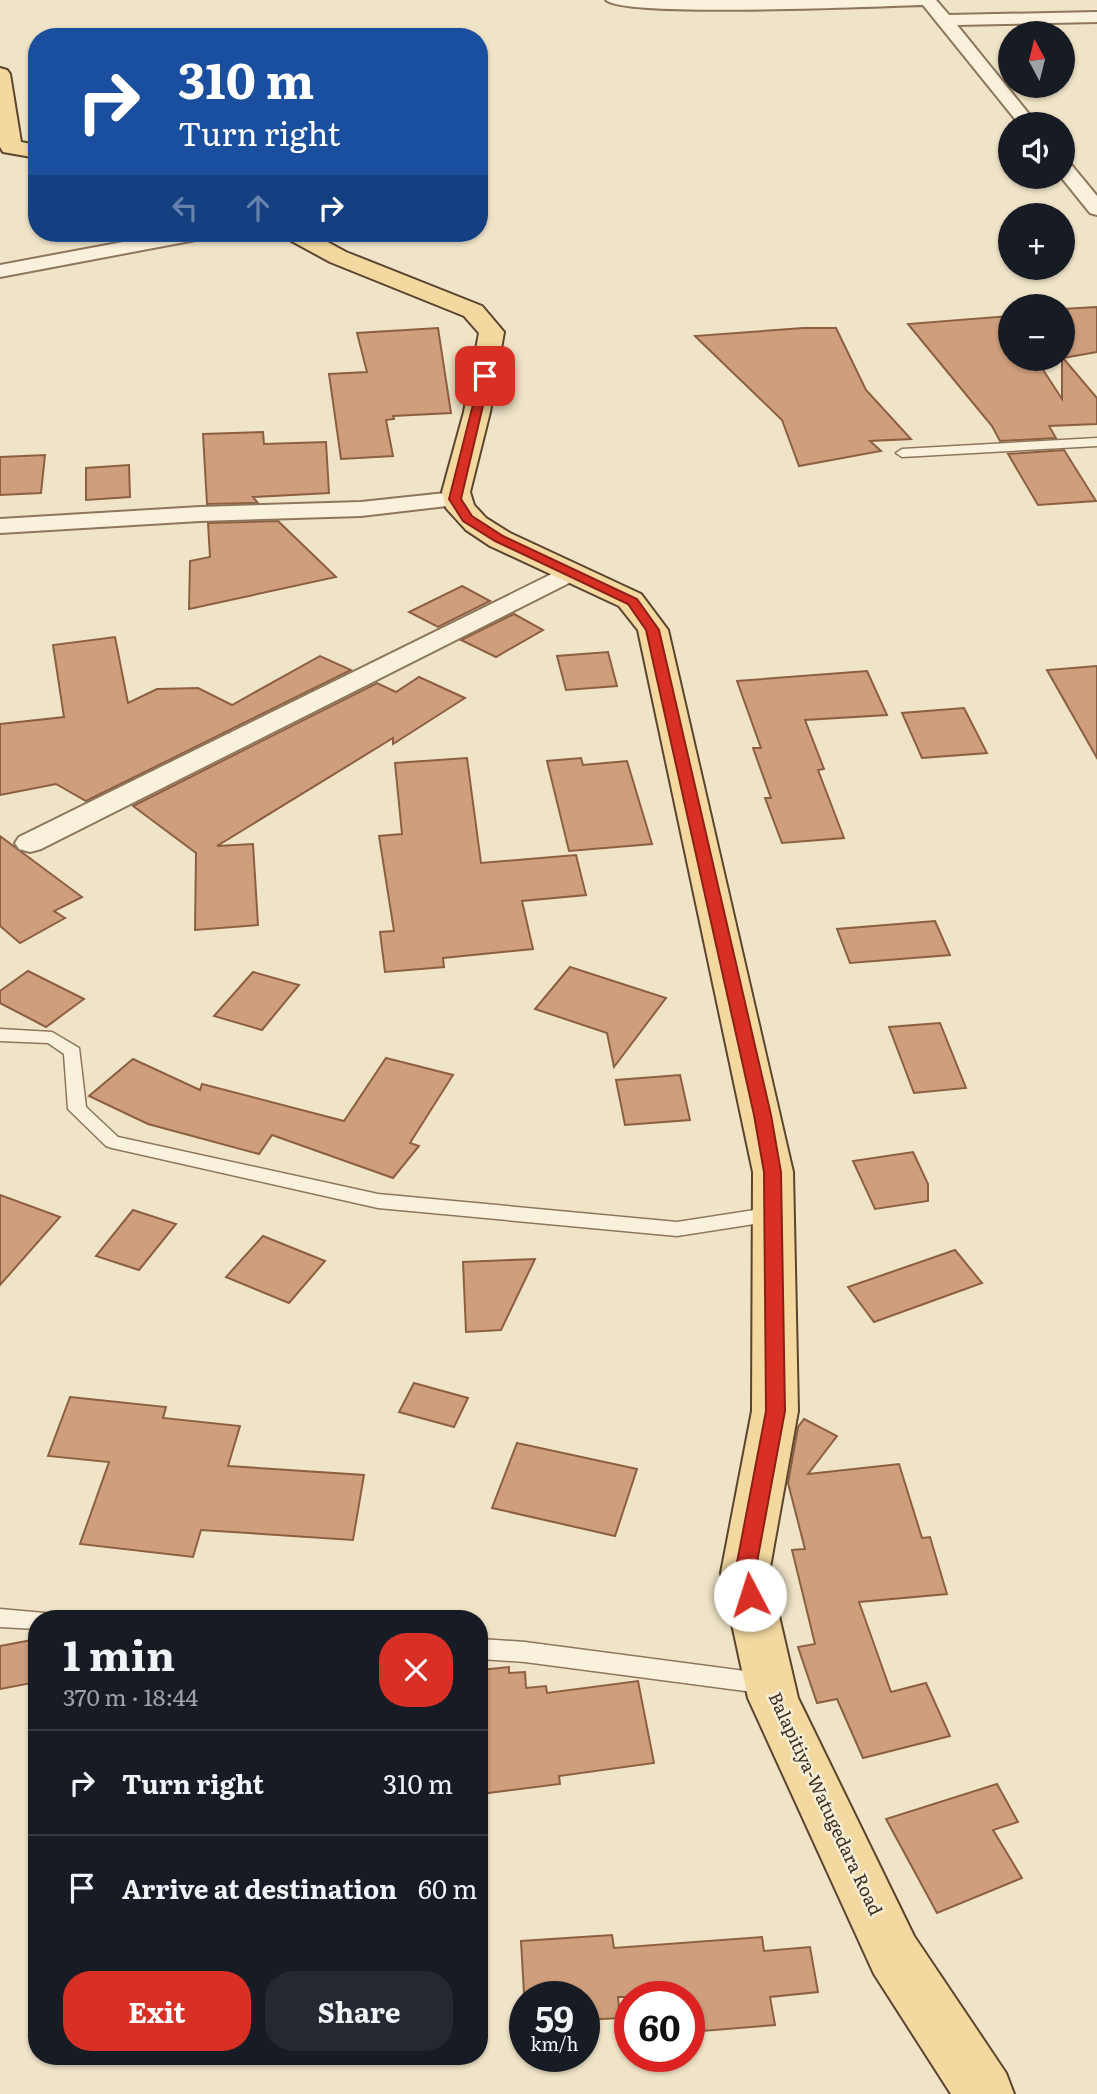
<!DOCTYPE html>
<html lang="en">
<head>
<meta charset="utf-8">
<style>
	body { margin:0; font-family:Literata,serif; background:#242831; color:#f1f3f6; height:100vh; display:flex; flex-direction:column; font-size:26px; white-space:nowrap }
	* { box-sizing:border-box; margin:0 }
	p { font-size:23px; color:#9ea1a6 }
	.icon { flex:none; width:38px; height:38px; fill:none; stroke:currentColor; stroke-width:2; stroke-linecap:round; stroke-linejoin:round }
	.map { position:relative; flex:1; overflow:hidden }
	.details { position:absolute; left:28px; top:1610px; width:460px; height:455px; display:flex; flex-direction:column; background:#171b24; border-radius:28px; box-shadow:0 2px 5px #0004 }
	.details>* { flex:none }
	.banner { position:absolute; left:28px; top:28px; width:460px; height:214px; border-radius:28px; box-shadow:0 2px 5px #0004; background:#1a4fa0; color:#fff; overflow:hidden }
	.needle { width:46px; rotate:353deg }
	.controls { position:absolute; left:998px; top:21px; display:grid; gap:14px }
	.controls a { display:grid; place-items:center; width:77px; height:77px; border-radius:50%; background:#171b24; box-shadow:0 2px 5px #0004; font-size:35px }
	.speed { position:absolute; left:509px; top:1981px; display:flex; gap:14px; font-size:35px; font-weight:700; text-align:center }
	.speed>* { display:grid; place-content:center; width:91px; height:91px; border-radius:50%; background:#171b24; box-shadow:0 2px 5px #0004; line-height:1 }
	.speed small { font-size:18px; font-weight:400 }
	.speed .limit { border:10px solid #d22; background:#fff; color:#111 }
	.pin { position:absolute; display:grid; place-items:center; width:60px; height:60px; color:#fff; margin:-30px; border-radius:14px; box-shadow:0 4px 10px #0006 }
	.me { position:absolute; width:77px; margin:-38px; rotate:355deg; stroke-linejoin:round; filter:drop-shadow(0 0 5px #0008) }
	.turn { display:flex; align-items:center; gap:24px; height:147px; padding:0 35px; font-size:32px }
	.turn .icon { width:91px; height:91px; stroke-width:2.5 }
	.turn b { display:block; font-size:49px; line-height:60px }
	.lanes { display:flex; align-items:center; height:66px; padding:0 35px; background:#0003; justify-content:center; gap:35px; direction:ltr }
	.lanes .off { opacity:.35 }
	.round { display:grid; place-items:center; flex:none; width:74px; height:74px; border-radius:28px; background:#242831 }
	.head { display:flex; align-items:center; justify-content:space-between; height:119px; padding:0 35px }
	h1 { font-size:42px; font-weight:700; line-height:52px }
	.button { display:flex; gap:14px; margin-top:auto; padding:14px 35px }
	.button a { flex:1; height:80px; border-radius:28px; background:#d93025; color:#fff; font-size:28px; font-weight:700; line-height:80px; text-align:center }
	.button a+a { background:#242831; color:#f1f3f6 }
	ul { padding:0; list-style:none }
	li { display:flex; align-items:center; gap:21px; height:105px; padding:0 35px; border-top:2px solid #363941 }
	li div { flex:1 }
	li b { display:block; font-size:26px }
	li em { font-style:normal }
	.map>svg:first-child { display:block }
</style>
</head>
<body>
<div class="map">
<svg width="1097" height="2094" viewBox="0 0 1097 2094">
	<rect width="100%" height="100%" fill="#f0e4c8"/>
	<!-- building -->
	<g fill="#cf9f7d" stroke="#8d5f41" stroke-width="2">
		<polygon points="1097,307 1097,352 1063,358 1097,398 1097,424 1049,426 1056,438 1000,441 992,426 908,324 1009,316 1010,359 1036,359 1062,399 1062,309"/>
		<polygon points="438,328 451,413 393,416 394,419 386,420 393,456 341,459 329,374 367,372 357,333"/>
		<polygon points="803,328 836,328 866,390 911,439 870,441 881,451 799,466 782,420 695,336"/>
		<polygon points="263,432 264,444 326,442 329,493 253,497 258,503 207,504 203,434"/>
		<polygon points="1064,450 1096,501 1038,505 1008,454"/>
		<polygon points="45,455 41,493 0,495 0,457"/>
		<polygon points="129,465 130,497 86,500 86,468"/>
		<polygon points="278,521 336,577 189,609 190,561 210,557 208,523"/>
		<polygon points="462,586 490,601 438,627 409,612"/>
		<polygon points="514,614 543,630 496,657 461,640"/>
		<polygon points="115,637 128,703 157,689 198,688 232,705 320,656 351,670 86,801 56,784 0,795 0,724 64,717 53,645"/>
		<polygon points="608,652 617,686 566,690 557,656"/>
		<polygon points="1097,666 1097,758 1047,670"/>
		<polygon points="867,671 887,715 805,720 824,769 818,770 844,838 782,843 765,798 771,798 753,748 761,748 737,681"/>
		<polygon points="419,677 465,698 393,744 393,738 217,846 253,844 258,925 195,930 196,853 133,806 377,683 396,692"/>
		<polygon points="964,708 987,753 922,758 902,713"/>
		<polygon points="467,758 481,863 576,855 586,895 522,901 533,949 443,958 444,967 385,972 380,932 394,931 379,836 402,834 395,763"/>
		<polygon points="581,758 583,765 627,761 652,844 569,851 547,761"/>
		<polygon points="0,836 82,897 54,911 65,918 20,943 0,926"/>
		<polygon points="935,921 950,955 850,963 837,929"/>
		<polygon points="570,967 666,998 614,1067 607,1033 535,1009"/>
		<polygon points="28,971 84,999 46,1027 0,1003 0,991"/>
		<polygon points="253,972 299,985 262,1030 214,1016"/>
		<polygon points="940,1023 966,1088 914,1093 889,1027"/>
		<polygon points="386,1058 453,1075 410,1143 419,1146 393,1178 272,1135 259,1154 148,1124 89,1096 133,1059 200,1090 202,1084 344,1121"/>
		<polygon points="680,1075 690,1120 625,1125 616,1080"/>
		<polygon points="913,1152 928,1184 928,1201 875,1209 853,1161"/>
		<polygon points="0,1195 60,1217 0,1285"/>
		<polygon points="133,1210 176,1224 139,1270 96,1256"/>
		<polygon points="263,1236 325,1261 289,1303 226,1277"/>
		<polygon points="955,1250 982,1283 874,1322 848,1287"/>
		<polygon points="535,1259 501,1330 466,1332 463,1262"/>
		<polygon points="414,1383 468,1398 454,1427 399,1412"/>
		<polygon points="70,1397 166,1407 163,1418 240,1426 228,1466 364,1475 353,1540 201,1530 193,1557 80,1544 109,1462 48,1456"/>
		<polygon points="804,1419 837,1436 808,1474 899,1464 922,1538 930,1537 947,1594 859,1602 891,1692 926,1683 950,1736 863,1758 837,1699 817,1703 798,1647 815,1644 792,1550 805,1549 788,1483 798,1427"/>
		<polygon points="517,1443 637,1469 615,1536 492,1508"/>
		<polygon points="37,1639 37,1682 0,1689 0,1646"/>
		<polygon points="509,1667 509,1673 525,1672 526,1688 546,1686 547,1693 638,1681 654,1763 559,1776 560,1784 480,1794 480,1670"/>
		<polygon points="997,1784 1018,1822 993,1830 1022,1878 937,1913 886,1819"/>
		<polygon points="612,1935 614,1948 762,1937 764,1951 810,1947 818,1992 770,1997 775,2025 690,2032 690,1997 618,1997 620,2018 584,2020 584,1997 525,1997 525,2011 521,1941"/>
	</g>
	<g fill="none" stroke-linecap="round" stroke-linejoin="round">
		<!-- service casing -->
		<g stroke="#8d765c" stroke-width="3">
			<g id="service">
				<polygon points="1097,438 1097,446 902,457 896,453 902,449"/>
				<polygon points="0,1029 52,1032 79,1048 86,1107 118,1137 378,1194 677,1222 773,1207 780,1209 782,1214 780,1219 773,1221 677,1236 378,1208 112,1148 106,1146 68,1109 64,1054 48,1043 0,1041"/>
				<polygon points="0,1609 45,1613 48,1619 37,1619 37,1629 0,1627"/>
				<polygon points="480,1639 525,1642 767,1674 775,1677 778,1684 775,1691 767,1694 525,1662 480,1659"/>
			</g>
		</g>
		<!-- minor casing -->
		<g stroke="#8d765c" stroke-width="4">
			<g id="minor">
				<path d="M606 0H936L949 15 1097 12V22L957 25 1037 124H1019L923 5C881 6 624 18 606 0Z"/>
				<polygon points="1062,160 1069,162 1097,196 1097,215 1090,213 1061,177"/>
				<polygon points="171,233 211,233 208,237 201,239 0,277 0,265"/>
				<polygon points="455,492 464,494 467,499 464,504 361,516 200,521 0,533 0,519 200,507 361,502"/>
				<polygon points="568,566 577,569 581,574 577,579 41,849 30,852 19,849 15,843 19,837"/>
			</g>
		</g>
		<!-- primary casing -->
		<g stroke="#5b4430" stroke-width="4">
			<g id="primary">
				<polygon points="0,68 7,70 10,74 21,142 37,145 37,158 3,152 0,147"/>
				<polygon points="282,233 311,233 346,252 482,306 504,332 490,412 470,492 474,505 486,518 510,533 641,594 668,630 793,1172 798,1411 769,1573 798,1698 914,1936 1006,2073 1014,2094 951,2094 874,1974 748,1698 721,1573 752,1411 753,1172 638,630 619,606 490,546 466,530 446,508 442,492 464,412 479,333 464,316 330,262 286,238"/>
			</g>
		</g>
		<!-- service -->
		<use href="#service" fill="#faf1dc" fill-rule="evenodd"/>
		<!-- minor -->
		<use href="#minor" fill="#faf1dc" fill-rule="evenodd"/>
		<!-- primary -->
		<use href="#primary" fill="#f3d9a0" fill-rule="evenodd"/>
	</g>
	<!-- route -->
	<polygon fill="#d93025" stroke="#8d1f18" stroke-width="2" points="481,373 490,376 461,499 472,516 503,536 637,599 659,630 771,1115 781,1172 785,1411 755,1573 760,1595 757,1601 750,1604 743,1601 735,1573 766,1411 764,1172 754,1115 646,630 628,604 495,541 463,521 449,499"/>
	<g text-anchor="middle" stroke-width="5" stroke-linejoin="round" paint-order="stroke">
		<!-- street labels -->
		<g font-size="18" fill="#3d2e20" stroke="#f7eed8">
			<text transform="translate(825 1804) rotate(65)" y="6">Balapitiya-Watugedara Road</text>
		</g>
	</g>
</svg>
<div class="controls">
<a><svg class="needle" viewBox="-14 -14 28 28"><path d="M0-13l5 13h-10z" fill="#e53935"/><path d="M0 13l5-13h-10z" fill="#9ea1a6"/></svg></a>
<a><svg class="icon" aria-label="sound" viewBox="0 0 24 24"><path d="M4 9h4l5-4v14l-5-4H4zM17 9q2 3 0 6"/></svg></a>
<a>+</a>
<a>−</a>
</div>
<div class="speed"><div>59<small>km/h</small></div><div class="limit">60</div></div>
<div class="pin" style="left:485px;top:376px;background:#d93025"><svg class="icon" aria-label="arrive" viewBox="0 0 24 24"><path d="M6 21V4h12l-3 4 3 4H6"/></svg></div>
<svg class="me" style="left:750px;top:1595px" viewBox="-20 -20 40 40"><circle r="19" fill="#fff"/><path d="M0-13L10 11 0 6-10 11z" fill="#d93025"/></svg>
<div class="banner">
<div class="turn"><svg class="icon" aria-label="right" viewBox="0 0 24 24"><path d="M7 20v-9h11M14 6l5 5-5 5"/></svg><div><b>310 m</b>Turn right</div></div>
<div class="lanes"><svg class="icon off" aria-label="left" viewBox="0 0 24 24"><path d="M17 20v-9H6M10 6l-5 5 5 5"/></svg><svg class="icon off" aria-label="ahead" viewBox="0 0 24 24"><path d="M12 20V5M6 11l6-6 6 6"/></svg><svg class="icon" aria-label="right" viewBox="0 0 24 24"><path d="M7 20v-9h11M14 6l5 5-5 5"/></svg></div>
</div>
<section class="details">
<div class="head"><div><h1>1 min</h1><p>370 m · 18:44</p></div><a class="round" style="background:#d93025;color:#fff"><svg class="icon" aria-label="close" viewBox="0 0 24 24"><path d="M6 6l12 12M18 6L6 18"/></svg></a></div>
<ul>
<li><svg class="icon" aria-label="right" viewBox="0 0 24 24"><path d="M7 20v-9h11M14 6l5 5-5 5"/></svg><div><b>Turn right</b></div><em>310 m</em></li>
<li><svg class="icon" aria-label="arrive" viewBox="0 0 24 24"><path d="M6 21V4h12l-3 4 3 4H6"/></svg><div><b>Arrive at destination</b></div><em>60 m</em></li>
</ul>
<div class="button"><a>Exit</a><a>Share</a></div>
</section>
</div>
</body>
</html>
